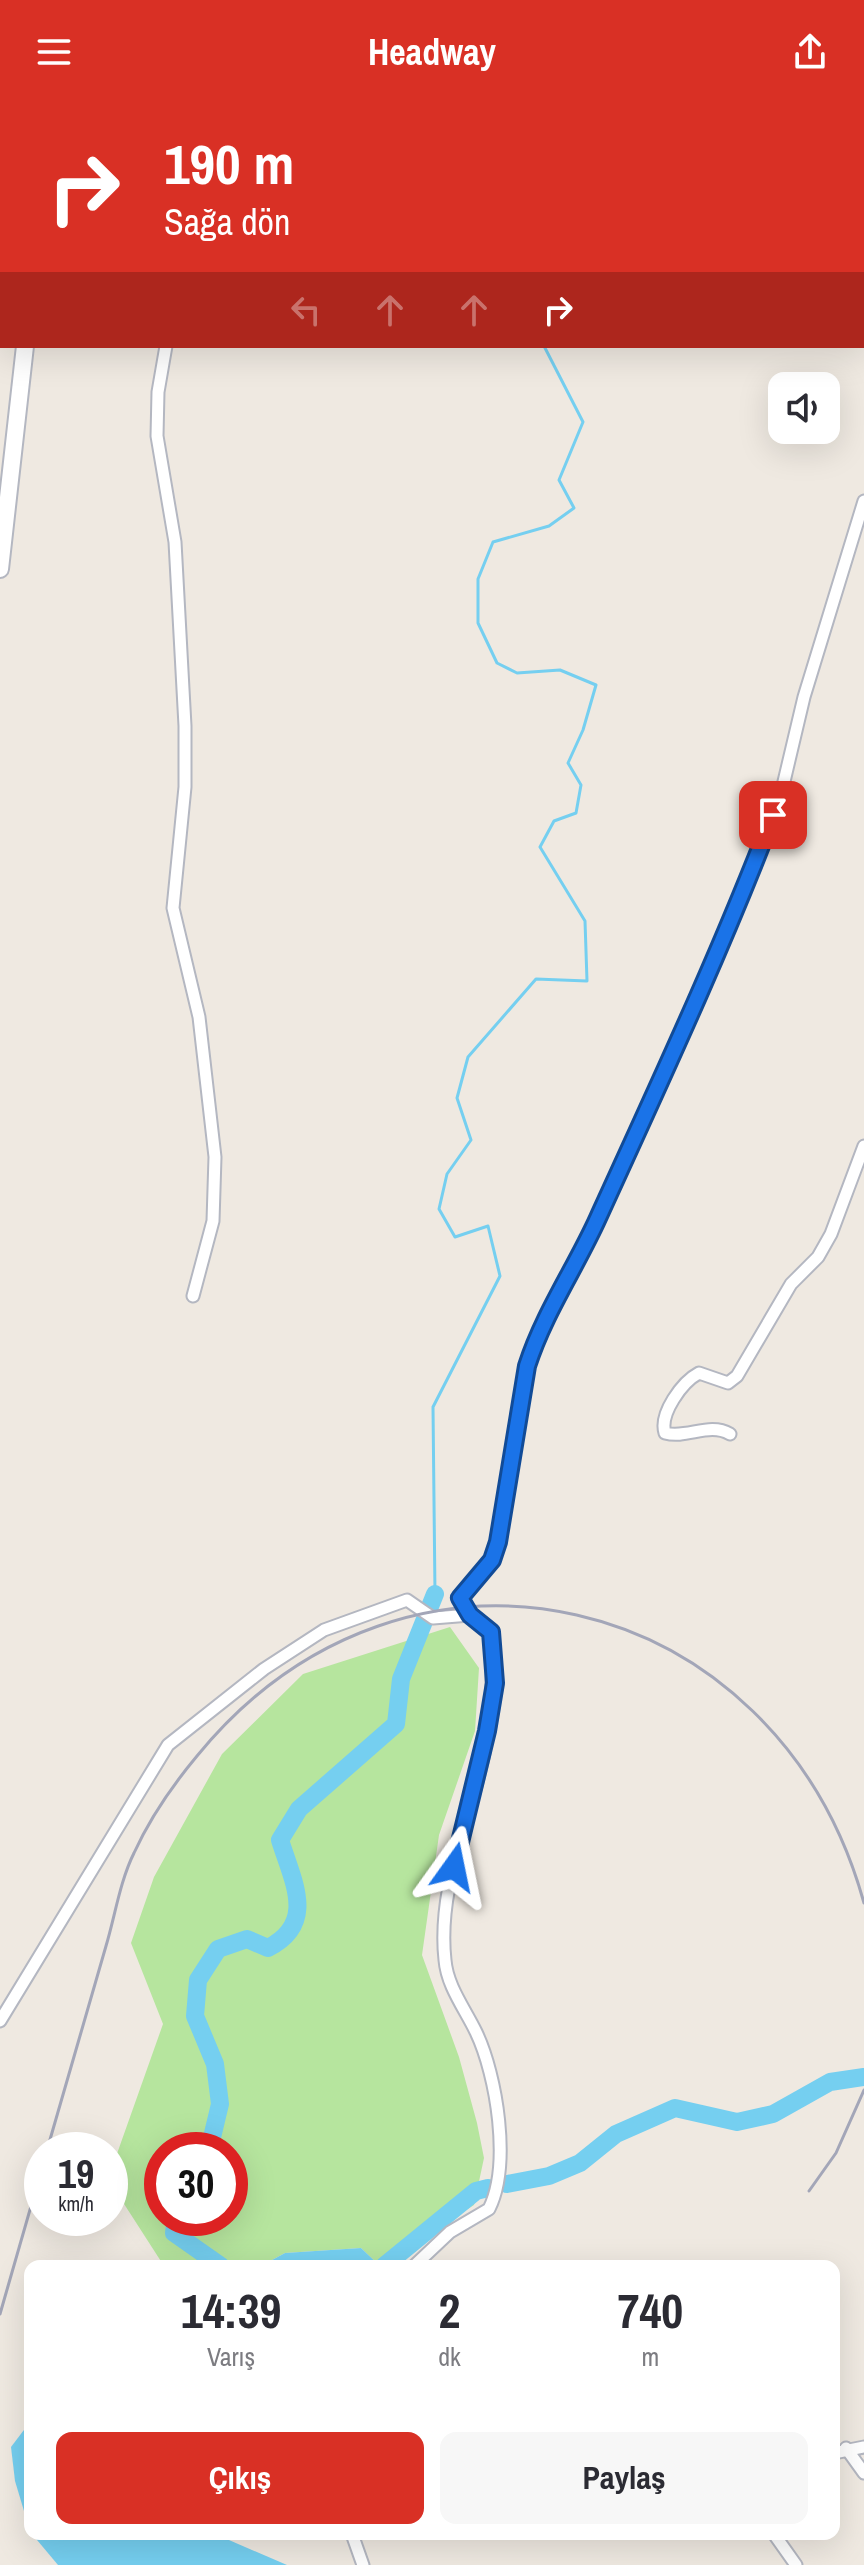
<!DOCTYPE html>
<html lang="tr">
<head>
<meta charset="utf-8">
<style>
	body { margin:0; font-family:"Archivo Narrow",sans-serif; background:#f7f7f7; color:#2b2b33; height:100vh; display:flex; flex-direction:column; font-size:30px; white-space:nowrap }
	* { box-sizing:border-box; margin:0 }
	p { font-size:26px; color:#7c7c81 }
	.icon { flex:none; width:44px; height:44px; fill:none; stroke:currentColor; stroke-width:2; stroke-linecap:round; stroke-linejoin:round }
	.map { position:relative; flex:1; overflow:hidden }
	.panel { position:absolute; left:24px; top:2156px; width:816px; height:280px; display:flex; flex-direction:column; background:#fff; border-radius:16px; box-shadow:0 8px 32px #0002 }
	.panel>* { flex:none }
	.top-card { position:absolute; left:0px; top:0px; width:864px; height:244px; box-shadow:0 8px 32px #0002; background:#d93025; color:#fff; overflow:hidden }
	.controls { position:absolute; left:768px; top:268px; display:grid; gap:16px }
	.controls a { display:grid; place-items:center; width:72px; height:72px; border-radius:16px; background:#fff; box-shadow:0 8px 32px #0002; font-size:40px }
	.speed { position:absolute; left:24px; top:2028px; display:flex; gap:16px; font-size:40px; font-weight:700; text-align:center }
	.speed>* { display:grid; place-content:center; width:104px; height:104px; border-radius:50%; background:#fff; box-shadow:0 8px 32px #0002; line-height:1 }
	.speed small { font-size:20px; font-weight:400 }
	.speed .limit { border:12px solid #d22; background:#fff; color:#111 }
	.pin { position:absolute; display:grid; place-items:center; width:68px; height:68px; color:#fff; margin:-34px; border-radius:16px; box-shadow:0 4px 12px #0006 }
	.me { position:absolute; width:88px; margin:-44px; rotate:12deg; stroke-linejoin:round; filter:drop-shadow(0 0 6px #0008) }
	.turn { display:flex; align-items:center; gap:28px; height:168px; padding:0 32px; font-size:36px }
	.turn .icon { width:104px; height:104px; stroke-width:2.5 }
	.turn b { display:block; font-size:56px; line-height:68px }
	.lanes { display:flex; align-items:center; height:76px; padding:0 32px; background:#0003; justify-content:center; gap:40px; direction:ltr }
	.lanes .off { opacity:.35 }
	.eta { display:flex; justify-content:space-evenly; align-items:center; height:136px; text-align:center }
	.eta b { font-size:48px; font-weight:800; line-height:56px }
	.action { display:flex; gap:16px; margin-top:auto; padding:16px 32px }
	.action a { flex:1; height:92px; border-radius:16px; background:#d93025; color:#fff; font-size:32px; font-weight:800; line-height:92px; text-align:center }
	.action a+a { background:#f7f7f7; color:#2b2b33 }
	header { display:flex; justify-content:space-between; align-items:center; height:104px; padding:0 32px; background:#d93025; color:#fff; font-size:36px; font-weight:800 }
	.map>svg:first-child { display:block }
</style>
</head>
<body>
<header><svg class="icon" aria-label="menu" viewBox="0 0 24 24"><path d="M4 6h16M4 12h16M4 18h16"/></svg>Headway<svg class="icon" aria-label="share" viewBox="0 0 24 24"><path d="M12 15V3M7 8l5-5 5 5M5 13v7h14v-7"/></svg></header>
<div class="map">
<svg width="864" height="2461" viewBox="0 0 864 2461">
	<rect width="100%" height="100%" fill="#efe9e1"/>
	<!-- green -->
	<path fill="#b6e59e" fill-rule="evenodd" d="M450 1523 479 1564 475 1627 439 1731 422 1851 459 1953 477 2019 484 2054 474 2101 422 2134 398 2162H380L361 2144 285 2149 261 2162H164L117 2089 113 2061 163 1920 131 1839 154 1773 222 1650 303 1570ZM162 2046H230V2114H162Z"/>
	<!-- water -->
	<g fill="#75cff0">
		<polygon points="361,2144 380,2162 261,2162 285,2149"/>
		<polygon points="30,2318 30,2427 15,2377 11,2343"/>
		<polygon points="32,2430 215,2430 287,2461 58,2461"/>
	</g>
	<g fill="none" stroke-linecap="round" stroke-linejoin="round">
		<!-- stream -->
		<g stroke="#75cff0" stroke-width="3">
			<polyline points="604,2 605,0"/>
			<polyline points="435,1490 433,1303 500,1172 488,1122 455,1133 439,1105 447,1070 471,1036 457,994 468,953 536,875 587,877 585,817 540,743 554,717 576,709 581,681 568,659 583,626 596,581 560,566 517,569 497,559 478,519 478,475 493,438 549,422 574,404 559,376 583,318 544,242"/>
		</g>
		<!-- river -->
		<g stroke="#75cff0" stroke-width="18">
			<path d="M209 2046 220 2000 215 1960 195 1912 198 1876 218 1845 247 1835 268 1844C317 1819 293 1778 280 1736L299 1705 396 1620 401 1575 435 1490"/>
			<polyline points="507,2080 549,2072 580,2059 616,2030 675,2004 737,2018 773,2010 830,1978 864,1973"/>
			<polyline points="176,2114 174,2129 221,2162"/>
			<polyline points="384,2162 476,2087 488,2084"/>
		</g>
		<!-- minor casing -->
		<g stroke="#b4b7c1" stroke-width="15">
			<g id="minor">
				<polyline points="237,2 237,0"/>
				<polyline points="862,8 864,8"/>
				<polyline points="0,105 2,102"/>
				<polyline points="166,242 158,288 157,332 175,438 185,622 185,683 173,804 199,913 215,1053 213,1117 193,1192"/>
				<path d="M730 1330C709 1318 687 1335 665 1329 659 1310 682 1278 699 1269L728 1279 737 1272 791 1180 818 1153 831 1130 864 1042"/>
				<polyline points="0,1917 168,1641 264,1565 324,1526 407,1496 433,1514 470,1511"/>
				<path d="M414 2162 450 2128 489 2105C511 2061 497 1972 476 1928 465 1905 447 1882 445 1856 437 1784 470 1717 484 1649 492 1608 494 1570 491 1528L470 1511 460 1494 492 1456 498 1438 527 1262 535 1237 597 1116 684 924 753 761 782 686 804 593 864 397"/>
				<polyline points="846,2344 864,2369"/>
				<polyline points="834,2349 864,2343"/>
				<polyline points="352,2430 363,2461"/>
				<polyline points="774,2430 796,2461"/>
			</g>
		</g>
		<!-- secondary casing -->
		<g stroke="#b4b7c1" stroke-width="20">
			<g id="secondary">
				<polyline points="88,2 89,0"/>
				<polyline points="0,465 25,242"/>
			</g>
		</g>
		<!-- minor -->
		<use href="#minor" stroke="#fff" stroke-width="11"/>
		<!-- secondary -->
		<use href="#secondary" stroke="#fff" stroke-width="16"/>
		<!-- rail -->
		<g stroke="#a3a6b8" stroke-width="3">
			<path d="M47 2046C67 1978 86 1910 106 1842 115 1812 120 1777 134 1749 150 1714 172 1682 197 1652 407 1395 777 1484 864 1799"/>
			<polyline points="809,2087 836,2049 864,1986"/>
			<polyline points="0,2210 42,2064"/>
		</g>
	</g>
	<g fill="none" stroke-linecap="round" stroke-linejoin="round">
		<!-- route casing -->
		<g stroke="#114b97" stroke-width="20">
			<path id="route" d="M454 1763 487 1627 495 1579 491 1528 470 1511 460 1494 492 1456 498 1438 527 1262C544 1209 576 1163 598 1114 659 980 721 847 773 711"/>
		</g>
		<!-- route -->
		<use href="#route" stroke="#1a73e8" stroke-width="14"/>
	</g>
</svg>
<div class="controls">
<a><svg class="icon" aria-label="sound" viewBox="0 0 24 24"><path d="M4 9h4l5-4v14l-5-4H4zM17 9q2 3 0 6"/></svg></a>
</div>
<div class="speed"><div>19<small>km/h</small></div><div class="limit">30</div></div>
<div class="pin" style="left:773px;top:711px;background:#d93025"><svg class="icon" aria-label="arrive" viewBox="0 0 24 24"><path d="M6 21V4h12l-3 4 3 4H6"/></svg></div>
<svg class="me" style="left:454px;top:1763px" viewBox="-20 -20 40 40"><path d="M0-17L14 15 0 8-14 15z" fill="#1a73e8" stroke="#fff" stroke-width="4"/></svg>
<div class="top-card">
<div class="turn"><svg class="icon" aria-label="right" viewBox="0 0 24 24"><path d="M7 20v-9h11M14 6l5 5-5 5"/></svg><div><b>190 m</b>Sağa dön</div></div>
<div class="lanes"><svg class="icon off" aria-label="left" viewBox="0 0 24 24"><path d="M17 20v-9H6M10 6l-5 5 5 5"/></svg><svg class="icon off" aria-label="ahead" viewBox="0 0 24 24"><path d="M12 20V5M6 11l6-6 6 6"/></svg><svg class="icon off" aria-label="ahead" viewBox="0 0 24 24"><path d="M12 20V5M6 11l6-6 6 6"/></svg><svg class="icon" aria-label="right" viewBox="0 0 24 24"><path d="M7 20v-9h11M14 6l5 5-5 5"/></svg></div>
</div>
<section class="panel">
<div class="eta">
<div><b>14:39</b><p>Varış</p></div>
<div><b>2</b><p>dk</p></div>
<div><b>740</b><p>m</p></div>
</div>
<div class="action"><a>Çıkış</a><a>Paylaş</a></div>
</section>
</div>
</body>
</html>
